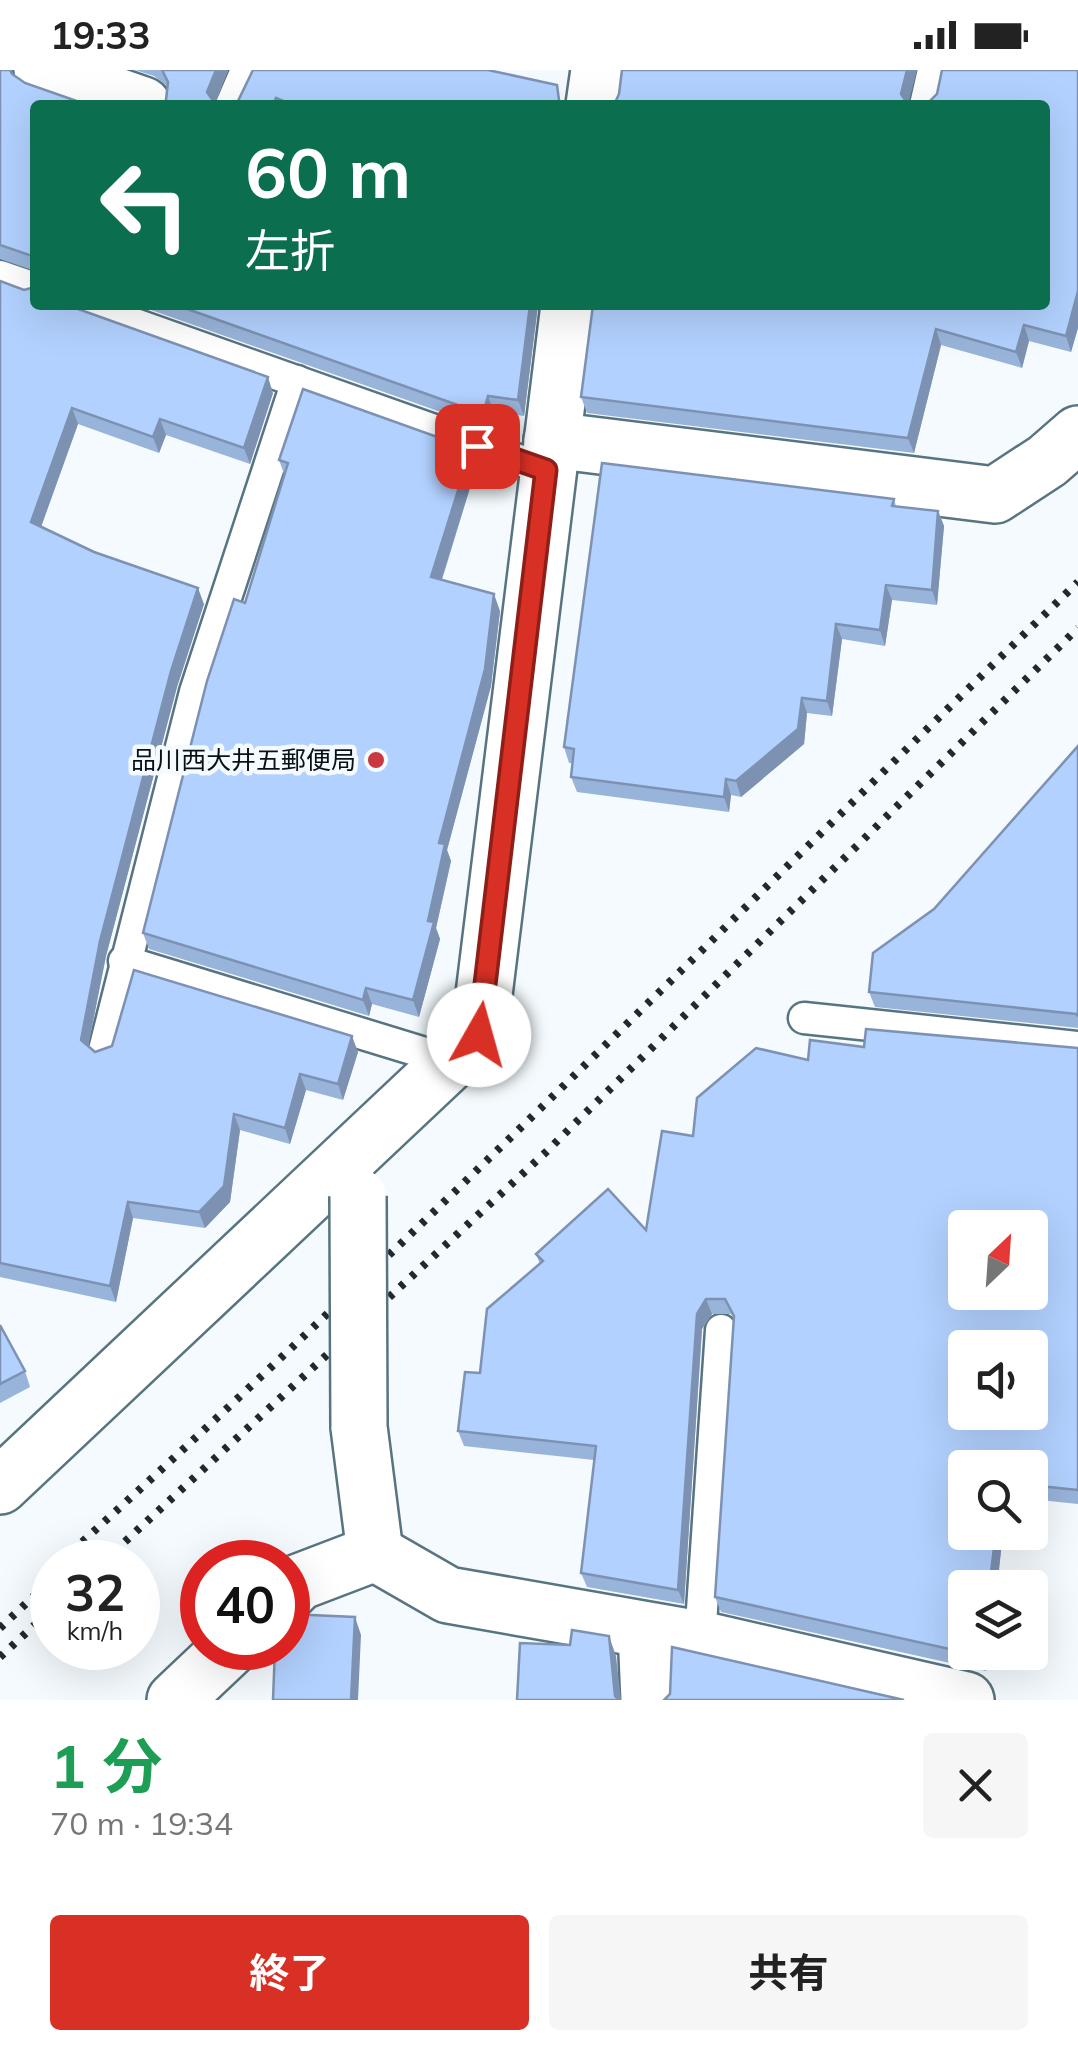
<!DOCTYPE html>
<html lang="ja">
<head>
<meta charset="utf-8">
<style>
	body { margin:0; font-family:Mulish,"Noto Sans JP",sans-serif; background:#f6f6f6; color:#222; height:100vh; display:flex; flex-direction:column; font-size:38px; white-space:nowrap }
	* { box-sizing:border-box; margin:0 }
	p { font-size:32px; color:#767676 }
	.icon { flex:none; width:55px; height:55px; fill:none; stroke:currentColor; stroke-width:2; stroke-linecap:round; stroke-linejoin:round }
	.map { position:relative; height:1630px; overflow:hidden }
	.side { display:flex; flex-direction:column; background:#fff; flex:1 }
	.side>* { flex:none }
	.banner { position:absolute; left:30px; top:30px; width:1020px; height:210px; border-radius:10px; box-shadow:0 10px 40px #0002; background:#0b6e4f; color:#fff; overflow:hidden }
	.needle { width:65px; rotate:25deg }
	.fabs { position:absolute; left:948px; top:1140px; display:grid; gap:20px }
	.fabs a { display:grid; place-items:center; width:100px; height:100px; border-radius:10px; background:#fff; box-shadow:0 10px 40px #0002; font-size:50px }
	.speed { position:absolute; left:30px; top:1470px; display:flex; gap:20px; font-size:50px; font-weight:700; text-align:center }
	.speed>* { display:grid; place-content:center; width:130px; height:130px; border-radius:50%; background:#fff; box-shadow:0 10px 40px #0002; line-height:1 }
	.speed small { font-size:25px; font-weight:400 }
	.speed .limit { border:15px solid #d22; background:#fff; color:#111 }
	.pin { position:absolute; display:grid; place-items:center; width:85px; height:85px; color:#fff; margin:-42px; border-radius:20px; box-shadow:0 5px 15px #0006 }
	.me { position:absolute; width:110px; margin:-55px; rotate:7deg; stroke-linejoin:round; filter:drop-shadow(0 0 8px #0008) }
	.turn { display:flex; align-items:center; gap:35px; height:210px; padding:0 50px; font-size:45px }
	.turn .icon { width:130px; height:130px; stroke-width:2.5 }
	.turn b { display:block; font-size:70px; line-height:85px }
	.round { display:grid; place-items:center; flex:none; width:105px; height:105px; border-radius:10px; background:#f6f6f6 }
	.head { display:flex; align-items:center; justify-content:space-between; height:170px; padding:0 50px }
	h1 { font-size:60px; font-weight:700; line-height:75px; color:#1e9e55 }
	.button { display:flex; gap:20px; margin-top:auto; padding:20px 50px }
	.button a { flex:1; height:115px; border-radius:10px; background:#d93025; color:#fff; font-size:40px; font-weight:700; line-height:115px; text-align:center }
	.button a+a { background:#f6f6f6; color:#222 }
	.status { display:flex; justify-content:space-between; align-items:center; height:70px; padding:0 50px; background:#fff; direction:ltr }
	.status svg { height:28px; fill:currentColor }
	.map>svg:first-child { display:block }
</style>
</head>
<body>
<div class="status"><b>19:33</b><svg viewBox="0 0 49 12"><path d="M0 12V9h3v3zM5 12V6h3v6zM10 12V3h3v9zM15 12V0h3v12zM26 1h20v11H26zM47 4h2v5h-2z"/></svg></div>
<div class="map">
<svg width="1078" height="1630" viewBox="0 0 1078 1630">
	<rect width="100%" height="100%" fill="#f4fafd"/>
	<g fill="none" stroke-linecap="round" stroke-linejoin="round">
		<!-- service casing -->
		<g stroke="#587480" stroke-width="35">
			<g id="service">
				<polyline points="231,35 246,0"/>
				<polyline points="925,35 933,0"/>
				<polyline points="0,206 35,218"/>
				<polyline points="81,235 547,400"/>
				<polyline points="124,891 451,991"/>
				<polyline points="804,948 1078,977"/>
				<polyline points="104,980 195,622 297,311"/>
				<polyline points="700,1569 721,1260"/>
			</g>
		</g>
		<!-- minor casing -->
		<g stroke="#587480" stroke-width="60">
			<g id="minor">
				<polyline points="42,0 143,35"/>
				<polyline points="552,370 995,425 1047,391 1078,364"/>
				<polyline points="359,1357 375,1483"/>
				<polyline points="288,1523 299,1512 375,1483 448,1525 700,1569 966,1630"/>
				<polyline points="646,1561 649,1630"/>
				<polyline points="175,1630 230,1578"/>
			</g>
		</g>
		<!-- tertiary casing -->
		<g stroke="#587480" stroke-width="60">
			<g id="tertiary">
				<polyline points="594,35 599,0"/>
				<polyline points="0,1416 479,965 569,235"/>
			</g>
		</g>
		<!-- service -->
		<use href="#service" stroke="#fff" stroke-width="30"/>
		<!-- minor -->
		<use href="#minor" stroke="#fff" stroke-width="55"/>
		<!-- tertiary -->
		<use href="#tertiary" stroke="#fff" stroke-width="55"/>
		<!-- rail -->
		<g stroke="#1f292e" stroke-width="8" stroke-dasharray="5 10" stroke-linecap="butt">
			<path d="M60 1492C410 1176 739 840 1078 512"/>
			<polyline points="103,1492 545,1083 1078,558"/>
			<polyline points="0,1558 52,1509"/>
			<polyline points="0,1587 52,1539"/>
		</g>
		<!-- minor-bridge casing -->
		<g stroke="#587480" stroke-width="60" stroke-linecap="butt">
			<polyline id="minor-bridge" points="358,1126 359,1357"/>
		</g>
		<!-- minor-bridge -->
		<use href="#minor-bridge" stroke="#fff" stroke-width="55"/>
	</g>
	<!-- wall -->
	<g fill="#99b4da">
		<polygon points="0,0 12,0 12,4 25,13 35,35 35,201 0,189"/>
		<polygon points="135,0 228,0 215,33 166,30 167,16 154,6"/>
		<polygon points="253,0 563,31 564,35 224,35 237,33"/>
		<polygon points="1078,0 1078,258 1071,282 1029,271 1022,298 941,275 914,383 587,343 581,327"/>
		<polygon points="0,211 69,237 273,323 250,394 166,365 159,383 78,354 41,457 204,534 177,617 106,886 88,977 95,982 358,982 343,1030 306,1020 290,1074 240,1060 230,1132 205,1158 133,1148 116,1232 0,1207"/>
		<polygon points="137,235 538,235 524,346 494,342 489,359"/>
		<polygon points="471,379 477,395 442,510 500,541 491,616 447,780 451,791 436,858 440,869 419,947 372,934 369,946 149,879 143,863 284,404 279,390"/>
		<polygon points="894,429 896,436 938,441 944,456 937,535 892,530 885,576 842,569 832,646 807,643 804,674 741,727 731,725 729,742 577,722 571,707 573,693 569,693 564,677"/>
		<polygon points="1078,676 1078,958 875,937 869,922 934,839"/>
		<polygon points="864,977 1078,978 1078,1434 1030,1429 1030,1398 965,1398 965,1462 1003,1462 997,1518 965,1518 989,1582 986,1601 721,1542 715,1527 734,1250 731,1244 712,1244 702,1259 684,1534 587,1517 581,1503 594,1390 464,1376 458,1361 480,1303 540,1194 536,1184 646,1160 693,1066 808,990"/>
		<polygon points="0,1255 25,1301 30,1317 0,1333"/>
	</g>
	<!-- shaded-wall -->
	<g fill="#7d92b2">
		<polygon points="216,0 228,0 214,35 207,22"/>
		<polygon points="907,0 917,0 908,35 901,24"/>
		<polygon points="1078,221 1078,258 1071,282 1066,266"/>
		<polygon points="530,235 538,235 524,346 518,330"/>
		<polygon points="1024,255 1029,271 1022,298 1016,282"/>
		<polygon points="936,259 941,275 914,383 908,368"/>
		<polygon points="268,307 273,323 250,394 244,378"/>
		<polygon points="488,326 494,342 489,359 483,344"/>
		<polygon points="72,338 78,354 37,468 31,452"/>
		<polygon points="160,349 166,365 159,383 153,367"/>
		<polygon points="471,379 477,395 437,524 431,507"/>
		<polygon points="938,441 944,456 937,535 932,520"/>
		<polygon points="886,515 892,530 885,576 880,560"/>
		<polygon points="198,518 204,534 177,617 106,886 86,986 81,970 100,871 171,601"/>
		<polygon points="494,524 500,541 491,616 447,780 451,791 436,858 440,869 419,947 413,930 428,851 439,773"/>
		<polygon points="836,554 842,569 832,646 827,631"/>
		<polygon points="802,628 807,643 804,674 741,727 736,711"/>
		<polygon points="726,709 731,725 729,742 724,727"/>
		<polygon points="366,918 372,934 369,946 363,930"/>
		<polygon points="352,966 358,982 343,1030 338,1014"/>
		<polygon points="300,1004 306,1020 290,1074 285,1058"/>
		<polygon points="234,1044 240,1060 230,1132 205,1158 199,1142"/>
		<polygon points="128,1132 133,1148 116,1232 110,1216"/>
		<polygon points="706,1229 712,1244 702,1259 684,1534 678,1520 697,1244"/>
		<polygon points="996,1462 1003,1462 997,1518 989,1518"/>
		<polygon points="355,1547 361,1565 358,1630 351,1630"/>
		<polygon points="609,1566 616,1586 621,1630 616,1630 615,1626"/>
		<polygon points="981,1582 989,1582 986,1601 981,1586"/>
	</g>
	<!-- building -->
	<g fill="#b2d1fe" stroke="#7d92b2" stroke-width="2.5" fill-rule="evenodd">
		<polygon points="0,0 10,0 12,4 25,13 88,35 35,35 35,187 0,175"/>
		<polygon points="162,0 216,0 207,22 216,35 163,35 166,30 168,12"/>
		<polygon points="253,0 488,0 557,15 559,30 563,35 293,35 276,28 273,35 224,35 237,33"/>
		<polygon points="622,0 907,0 901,24 907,33 914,35 614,35 619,24"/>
		<polygon points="942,0 1078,0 1078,221 1066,266 1024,255 1016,282 936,259 908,368 581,327 593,235 1045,235 1045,35 926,35 937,24"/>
		<polygon points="0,211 24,220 35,217 35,235 67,235 268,307 244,378 160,349 153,367 72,338 31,452 94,482 198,518 171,601 100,871 81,970 95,982 112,976 134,900 352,966 338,1014 300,1004 285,1058 234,1044 224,1116 199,1142 128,1132 110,1216 0,1193"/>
		<polygon points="176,235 530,235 518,330 488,326 483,344"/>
		<polygon points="303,319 471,379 431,507 494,524 485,599 439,773 445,774 428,851 434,852 413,930 366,918 363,930 143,863 207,611 234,529 245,533 288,393 279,390"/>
		<polygon points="602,393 894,429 892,436 938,441 932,520 886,515 880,560 836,554 827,631 802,628 798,659 736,711 726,709 724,727 571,707 574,679 564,677"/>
		<polygon points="1078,676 1078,946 1076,944 869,922 873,883 934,839"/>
		<path d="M866 959 1078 978V1420L1030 1415V1398H965V1462H996L989 1518H965V1582H981V1586L715 1527 734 1246 725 1229H706L697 1244 678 1520 581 1503 596 1376 458 1361 465 1302 480 1303 487 1239 543 1191 536 1184 608 1119 646 1160 662 1061 693 1066 697 1028 756 978 808 990 810 970 864 977ZM965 1158H1030V1222H965ZM965 1278H1030V1342H965Z"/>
		<polygon points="0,1255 25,1301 0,1314"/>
		<polygon points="288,1544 355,1547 351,1630 273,1630 275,1578 288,1578"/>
		<polygon points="572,1560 609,1566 615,1626 619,1630 517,1630 520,1573 570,1575"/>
		<polygon points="672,1577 904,1630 664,1630 670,1624"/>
	</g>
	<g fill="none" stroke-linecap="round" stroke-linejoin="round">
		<!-- route casing -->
		<g stroke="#8d1f18" stroke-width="25">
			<polyline id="route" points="477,376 546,400 479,965"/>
		</g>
		<!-- route -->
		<use href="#route" stroke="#d93025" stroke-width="18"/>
	</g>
	<!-- markers -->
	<circle fill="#c93940" stroke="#f4fafd" stroke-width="4" cx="376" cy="690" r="10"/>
	<g text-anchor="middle" stroke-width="9" stroke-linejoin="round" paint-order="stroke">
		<!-- poi labels -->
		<g font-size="25" fill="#071217" stroke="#f4fafd" text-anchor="end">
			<text x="356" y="699">品川西大井五郵便局</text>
		</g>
	</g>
</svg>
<div class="fabs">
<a><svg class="needle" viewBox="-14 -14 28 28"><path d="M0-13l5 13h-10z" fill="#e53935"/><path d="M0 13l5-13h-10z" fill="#767676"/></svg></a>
<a><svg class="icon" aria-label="sound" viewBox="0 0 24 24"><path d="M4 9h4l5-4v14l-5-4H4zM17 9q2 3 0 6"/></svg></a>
<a><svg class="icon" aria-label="search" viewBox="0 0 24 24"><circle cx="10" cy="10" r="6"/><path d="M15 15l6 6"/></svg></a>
<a><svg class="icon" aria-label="layers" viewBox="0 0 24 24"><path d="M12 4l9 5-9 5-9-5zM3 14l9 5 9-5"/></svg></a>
</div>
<div class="speed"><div>32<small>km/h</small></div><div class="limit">40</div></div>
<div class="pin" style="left:477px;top:376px;background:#d93025"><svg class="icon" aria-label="arrive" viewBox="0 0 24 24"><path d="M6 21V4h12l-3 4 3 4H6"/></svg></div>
<svg class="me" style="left:479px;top:965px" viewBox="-20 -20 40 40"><circle r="19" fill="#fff"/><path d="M0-13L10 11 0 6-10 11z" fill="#d93025"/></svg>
<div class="banner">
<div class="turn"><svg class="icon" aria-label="left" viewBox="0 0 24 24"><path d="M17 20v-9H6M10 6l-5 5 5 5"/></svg><div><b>60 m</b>左折</div></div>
</div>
</div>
<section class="side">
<div class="head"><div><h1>1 分</h1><p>70 m · 19:34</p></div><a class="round"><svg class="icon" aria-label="close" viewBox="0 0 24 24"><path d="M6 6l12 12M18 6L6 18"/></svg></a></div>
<div class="button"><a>終了</a><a>共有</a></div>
</section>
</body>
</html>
